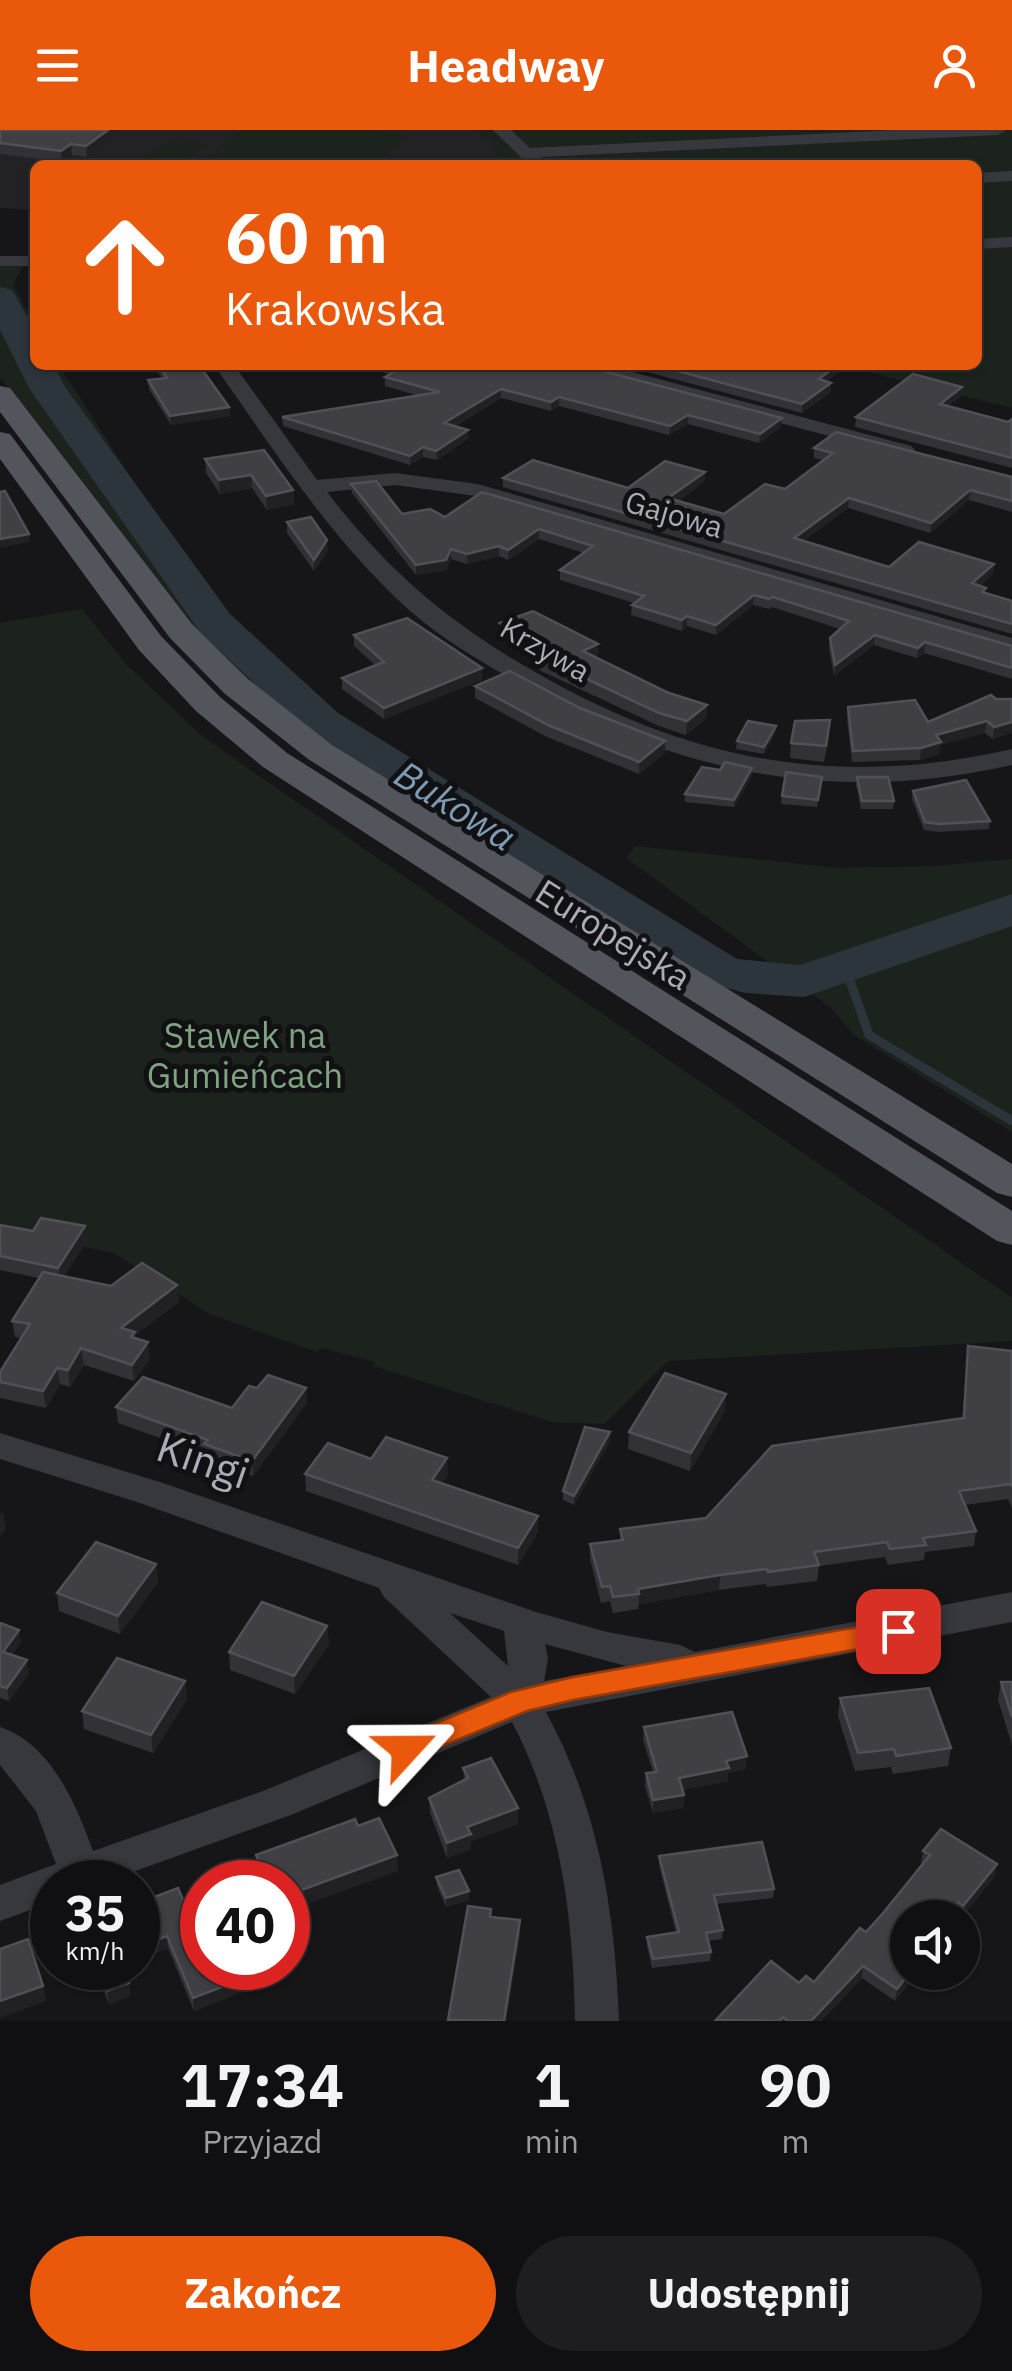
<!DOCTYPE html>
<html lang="pl">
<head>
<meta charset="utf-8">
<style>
	body { margin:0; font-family:"IBM Plex Sans",sans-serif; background:#1e1e20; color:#f1f3f6; height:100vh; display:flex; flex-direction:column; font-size:38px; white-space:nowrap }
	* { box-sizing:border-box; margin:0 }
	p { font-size:32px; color:#9c9d9f }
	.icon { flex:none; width:55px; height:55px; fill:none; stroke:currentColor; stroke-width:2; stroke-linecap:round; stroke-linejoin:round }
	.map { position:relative; height:1891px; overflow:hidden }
	.details { display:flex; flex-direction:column; background:#101012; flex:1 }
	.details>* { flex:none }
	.banner { position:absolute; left:30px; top:30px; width:952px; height:210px; border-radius:15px; box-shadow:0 2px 8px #0004,0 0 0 2px #303032; background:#ea580c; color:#fff; overflow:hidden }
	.tools { position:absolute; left:890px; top:1770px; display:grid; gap:20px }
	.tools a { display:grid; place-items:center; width:90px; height:90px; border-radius:50%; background:#101012; box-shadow:0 2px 8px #0004,0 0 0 2px #303032; font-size:50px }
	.speed { position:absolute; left:30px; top:1730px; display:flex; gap:20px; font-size:50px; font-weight:700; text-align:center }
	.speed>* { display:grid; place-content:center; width:130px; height:130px; border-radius:50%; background:#101012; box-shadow:0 2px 8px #0004,0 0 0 2px #303032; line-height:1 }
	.speed small { font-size:25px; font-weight:400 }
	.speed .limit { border:15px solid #d22; background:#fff; color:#111 }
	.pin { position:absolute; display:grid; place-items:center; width:85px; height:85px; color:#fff; margin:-42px; border-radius:20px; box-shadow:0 5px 15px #0006 }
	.me { position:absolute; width:110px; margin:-55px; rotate:66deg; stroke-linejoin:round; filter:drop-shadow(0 0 8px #0008) }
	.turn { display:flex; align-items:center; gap:35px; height:210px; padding:0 30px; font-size:45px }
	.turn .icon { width:130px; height:130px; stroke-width:2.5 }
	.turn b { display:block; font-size:70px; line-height:85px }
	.eta { display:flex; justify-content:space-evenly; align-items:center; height:170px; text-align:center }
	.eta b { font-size:60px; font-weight:700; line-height:70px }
	.button { display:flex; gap:20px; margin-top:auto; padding:20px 30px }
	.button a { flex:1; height:115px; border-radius:60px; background:#ea580c; color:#fff; font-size:40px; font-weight:700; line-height:115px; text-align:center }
	.button a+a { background:#1e1e20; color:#f1f3f6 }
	header { display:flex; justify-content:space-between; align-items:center; height:130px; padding:0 30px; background:#ea580c; color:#fff; font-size:45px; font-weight:700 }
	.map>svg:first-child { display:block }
</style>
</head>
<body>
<header><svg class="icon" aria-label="menu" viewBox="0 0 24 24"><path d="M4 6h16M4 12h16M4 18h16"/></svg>Headway<svg class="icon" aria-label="person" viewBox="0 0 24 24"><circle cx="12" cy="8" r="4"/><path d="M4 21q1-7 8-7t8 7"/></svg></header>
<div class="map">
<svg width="1012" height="1891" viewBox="0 0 1012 1891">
	<rect width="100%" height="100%" fill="#161618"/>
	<!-- built -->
	<polygon fill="#222225" points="0,0 478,0 495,14 501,35 35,35 35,80 32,80 0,78"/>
	<!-- green -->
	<g fill="#1c231d">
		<polygon points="241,0 370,0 408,5 375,35 196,35"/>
		<polygon points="478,0 1012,0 1012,278 839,235 978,235 978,35 501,35 495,14"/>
		<polygon points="170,10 207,14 180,35 138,33"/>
		<polygon points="0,136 23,136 13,155 35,194 35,235 59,235 167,404 259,524 289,552 362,599 334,616 282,579 184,488 0,247"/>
		<polygon points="82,479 126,534 203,607 1012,1168 1012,1211 668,1231 605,1294 552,1292 373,1236 375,1232 321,1218 317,1222 210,1184 114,1123 0,1100 0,493"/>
		<polygon points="635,716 838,738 935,736 1012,729 1012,1002 854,905 830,877 626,728"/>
	</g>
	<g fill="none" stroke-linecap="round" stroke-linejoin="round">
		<!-- stream -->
		<polyline stroke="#2c353c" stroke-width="9" points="845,836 869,905 1012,991"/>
		<!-- river -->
		<polygon fill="#2c353c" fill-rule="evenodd" points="0,157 12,160 35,200 35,235 54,235 65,257 230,484 338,583 737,829 800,835 1012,764 1012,796 804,867 745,863 701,851 306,603 200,502 29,258 0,200"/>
		<!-- minor -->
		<g fill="#37383d" fill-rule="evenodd">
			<polygon points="493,0 511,0 530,18 896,0 1006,0 998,5 541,27 544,35 529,35"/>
			<polygon points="1012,41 1012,51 978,53 978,43"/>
			<polygon points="1012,107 1012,117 978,119 978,109"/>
			<rect x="0" y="126" width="35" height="10"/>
			<path d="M214 235H234L317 350 395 343 478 354 1012 508V523L476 366 395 355 327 362C390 444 454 497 544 547 696 633 842 658 1012 619V635C834 675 679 644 522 555 478 530 433 504 397 469 325 400 271 316 214 235Z"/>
			<polygon points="573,235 606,235 911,316 915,320 911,324 897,324 576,239"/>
			<path d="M0 1303 163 1353 536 1482 607 1502 680 1515 695 1522 1012 1462V1492L546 1582C599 1680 615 1781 619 1891H575C573 1786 561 1686 512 1592L291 1685 105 1752H52V1772L0 1791V1755L56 1734 36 1681 0 1635V1597C51 1614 76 1674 93 1721L263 1661 491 1567 384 1467 379 1458 137 1372 0 1329ZM450 1483 504 1501 508 1536ZM545 1514 626 1536 544 1551 548 1529Z"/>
		</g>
		<!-- major -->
		<g fill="#53555c" fill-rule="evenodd">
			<polygon points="0,256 10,258 192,494 248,549 332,615 1012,1034 1012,1067 997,1063 308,629 224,563 170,508 0,282"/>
			<polygon points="0,302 10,304 161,506 220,567 287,623 1012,1081 1012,1115 997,1111 263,637 196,581 139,520 0,329"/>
		</g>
	</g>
	<!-- wall -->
	<g fill="#323236">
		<polygon points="0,0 124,0 87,27 72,25 62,32 0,24"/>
		<polygon points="153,235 199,235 229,277 230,286 171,295 149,259 148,250 162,248"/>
		<polygon points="355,235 580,235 781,297 759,313 688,294 669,305 559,276 551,281 501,268 455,296 468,300 468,309 437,330 423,327 410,335 283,296 282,287 419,266 385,256 385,247 389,244"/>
		<polygon points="621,235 840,235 839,242 827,251 831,253 831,262 802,283"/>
		<polygon points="962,257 961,266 948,276 1008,292 1012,289 1012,338 855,297 856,287"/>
		<polygon points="814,318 1012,347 1012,382 969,370 930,403 848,378 803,411 889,437 994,434 993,444 980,456 986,463 1012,471 1012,504 503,357 503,348 628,358 705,342 704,352 678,371 724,384 785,359 823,330 814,328"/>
		<polygon points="205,329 293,360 294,374 267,380 252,358 220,364 206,343"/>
		<polygon points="351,354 402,384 445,387 482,362 1012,516 1012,549 924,523 917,528 874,515 834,546 829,518 830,508 840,499 772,477 769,479 753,475 716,505 687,496 682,501 631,485 632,475 634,473 560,450 560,440 584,423 539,409 508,430 499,426 467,434 451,429 446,440 416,445 352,363"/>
		<polygon points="287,392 328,421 314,441 287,403"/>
		<polygon points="500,493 598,514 598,528 669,563 707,575 706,589 686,605 659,596 539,540 539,530 500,507"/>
		<polygon points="354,505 482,550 384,589 342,559 342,548 375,535 354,516"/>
		<polygon points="475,556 665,623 639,644 547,607 475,568"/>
		<polygon points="996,569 1012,569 993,609 985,603 940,615 939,624 920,630 852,632 847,589 848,577 928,592"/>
		<polygon points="776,596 775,604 764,624 736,619 737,611"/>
		<polygon points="829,606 824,632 790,628 791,613"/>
		<polygon points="752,646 734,677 685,672 685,664"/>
		<polygon points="822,647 817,677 781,674 782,666"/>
		<polygon points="857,647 894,671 893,679 861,679 856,655"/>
		<polygon points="913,661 990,691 989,699 938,702 924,700 912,669"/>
		<polygon points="0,1095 33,1101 85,1096 87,1111 64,1146 111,1156 177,1155 179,1172 135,1205 136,1208 150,1229 134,1251 84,1235 70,1257 60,1254 46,1278 0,1268 0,1242 21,1208 15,1207 12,1191 39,1148 0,1140"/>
		<polygon points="968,1216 1012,1221 1012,1378 1008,1369 965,1375 976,1401 974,1416 925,1422 924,1430 888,1435 885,1427 819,1436 817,1451 767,1457 766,1454 719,1460 639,1474 638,1479 613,1483 610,1471 601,1473 590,1429 590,1414 620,1411 620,1399 706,1388 962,1288"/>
		<polygon points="257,1258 306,1258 307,1273 253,1346 206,1330 205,1324 118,1293 116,1277 232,1278"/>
		<polygon points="725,1281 690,1341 628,1319 629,1302"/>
		<polygon points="610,1311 574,1375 563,1370 563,1361"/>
		<polygon points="371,1329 448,1345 442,1353 538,1386 538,1402 518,1435 306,1361 305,1344"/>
		<polygon points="156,1434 158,1452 120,1504 59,1481 57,1463"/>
		<polygon points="0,1493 21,1512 12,1525 29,1543 9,1571 0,1568"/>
		<polygon points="327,1496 329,1514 295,1564 230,1540 229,1522"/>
		<polygon points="1001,1552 1012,1552 1012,1615 998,1570"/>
		<polygon points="840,1568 951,1618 948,1636 893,1644 891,1637 855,1641 838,1586"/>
		<polygon points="187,1569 153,1623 84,1599 82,1581"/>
		<polygon points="644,1597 746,1639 728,1643 728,1651 683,1660 684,1665 683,1678 653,1683 645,1656 646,1643 653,1642 643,1610"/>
		<polygon points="463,1638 518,1678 518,1694 471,1711 471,1719 447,1728 430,1683 429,1668 464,1650"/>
		<polygon points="923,1721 997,1734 994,1747 961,1788 955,1784 908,1788 908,1842 918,1842 895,1871 862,1848 821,1891 716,1891 799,1853 814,1852 866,1802 922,1734 921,1733"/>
		<polygon points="659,1726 774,1759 773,1768 716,1774 723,1800 722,1809 708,1811 711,1822 710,1831 652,1838 647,1816 647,1807 676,1803 659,1735"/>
		<polygon points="436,1747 469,1761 469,1770 446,1777 437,1756"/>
		<polygon points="138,1773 202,1838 292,1829 293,1842 194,1881 168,1818 138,1830"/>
		<polygon points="95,1838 122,1838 129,1853 130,1866 109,1874"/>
	</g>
	<!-- shaded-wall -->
	<g fill="#212124">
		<polygon points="108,0 124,0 87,27 86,16"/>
		<polygon points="71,14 72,25 62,32 61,21"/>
		<polygon points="837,235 840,235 839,242 819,258 819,249"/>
		<polygon points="831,253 831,262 802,283 802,274"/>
		<polygon points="962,257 961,266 939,284 940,274"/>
		<polygon points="501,259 501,268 444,302 444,293"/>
		<polygon points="559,267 559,276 551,281 551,272"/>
		<polygon points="229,277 230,286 171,295 170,286"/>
		<polygon points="688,285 688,294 669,305 670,296"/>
		<polygon points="782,288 781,297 759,313 760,304"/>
		<polygon points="468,300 468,309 437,330 436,321"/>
		<polygon points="423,317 423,327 410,335 410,326"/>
		<polygon points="705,342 704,352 668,378 668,368"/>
		<polygon points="251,345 252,358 220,364 219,350"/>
		<polygon points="293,360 294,374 267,380 266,366"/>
		<polygon points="970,360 969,370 930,403 931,393"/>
		<polygon points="849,368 848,378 793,418 794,408"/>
		<polygon points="539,399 539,409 508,430 508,420"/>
		<polygon points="29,404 30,412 0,418 0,409"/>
		<polygon points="327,410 328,421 314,441 314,430"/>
		<polygon points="499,416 499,426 467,434 467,424"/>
		<polygon points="451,419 451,429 446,440 416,445 416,435"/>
		<polygon points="994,434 993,444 971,463 972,453"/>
		<polygon points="754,465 753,475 716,505 716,495"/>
		<polygon points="687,486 687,496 682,501 682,490"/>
		<polygon points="875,505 874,515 834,546 835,535"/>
		<polygon points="925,512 924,523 917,528 918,518"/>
		<polygon points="598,514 598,528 583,521"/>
		<polygon points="482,538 482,550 384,589 384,578"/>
		<polygon points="707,575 706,589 686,605 687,591"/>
		<polygon points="987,591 985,603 940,615 939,624 920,630 921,618 936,605"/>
		<polygon points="1012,592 1012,603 993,609 994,597"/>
		<polygon points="776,596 775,604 764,624 764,617"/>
		<polygon points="665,611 665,623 639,644 639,632"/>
		<polygon points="752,638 752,646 734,677 734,670"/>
		<polygon points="85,1096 87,1111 60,1152 58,1138"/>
		<polygon points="177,1155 179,1172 135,1205 137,1219 121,1198"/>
		<polygon points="148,1212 150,1229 134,1251 132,1235"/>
		<polygon points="81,1218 84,1235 70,1257 68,1240"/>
		<polygon points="57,1238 60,1254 46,1278 43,1261"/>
		<polygon points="306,1258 307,1273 253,1346 252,1331"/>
		<polygon points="726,1264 725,1281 690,1341 691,1323"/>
		<polygon points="610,1302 610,1311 574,1375 574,1366"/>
		<polygon points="447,1328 448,1345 432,1366 432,1350"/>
		<polygon points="3,1381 6,1399 0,1407 0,1385"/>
		<polygon points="538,1386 538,1402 518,1435 518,1418"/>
		<polygon points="156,1434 158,1452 120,1504 118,1486"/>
		<polygon points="720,1445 719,1460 639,1474 638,1459"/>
		<polygon points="327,1496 329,1514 295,1564 294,1546"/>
		<polygon points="19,1500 21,1512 6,1535 3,1522"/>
		<polygon points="27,1530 29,1543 9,1571 7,1558"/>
		<polygon points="185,1551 187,1569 153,1623 151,1605"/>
		<polygon points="747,1626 746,1639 728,1643 728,1651 678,1661 679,1648 726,1631"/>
		<polygon points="684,1665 683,1678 653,1683 653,1670"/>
		<polygon points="518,1678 518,1694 471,1711 471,1719 447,1728 447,1713 467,1697"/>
		<polygon points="397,1725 398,1741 288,1781 288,1765"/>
		<polygon points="997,1734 994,1747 961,1788 963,1776"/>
		<polygon points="469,1761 469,1770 446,1777 446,1768"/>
		<polygon points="958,1772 955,1784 953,1788 945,1788"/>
		<polygon points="520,1790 520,1808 506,1891 504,1891"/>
		<polygon points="167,1806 168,1818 138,1830 138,1817"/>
		<polygon points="292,1829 293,1842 194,1881 193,1868 272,1838 288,1838 288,1831"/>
		<polygon points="863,1836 862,1848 821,1891 811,1891"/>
		<polygon points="910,1842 918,1842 895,1871 897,1859"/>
		<polygon points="129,1853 130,1866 109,1874 107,1861"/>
		<polygon points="43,1856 46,1871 0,1888 0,1871"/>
	</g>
	<!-- building -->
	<g fill="#3f3f44" stroke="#4f5156" stroke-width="2.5">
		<polygon points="0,0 108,0 86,16 71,14 61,21 0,13"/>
		<polygon points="159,235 199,235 229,277 170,286 148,250 167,248"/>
		<polygon points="388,235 580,235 782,288 760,304 688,285 670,296 559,267 551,272 501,259 444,293 468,300 436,321 423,317 410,326 282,287 440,262 385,247 400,238"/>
		<polygon points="655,235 837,235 819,249 831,253 802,274"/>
		<polygon points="913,244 962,257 940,274 1008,292 1012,289 1012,328 856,287"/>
		<polygon points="836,302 1012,347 1012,371 970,360 931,393 849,368 794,408 889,437 919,412 994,434 972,453 986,458 982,462 1012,471 1012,494 503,348 533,330 628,358 665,331 705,342 668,368 724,384 765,354 785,359 833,323 814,318"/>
		<polygon points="264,320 293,360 266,366 251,345 219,350 205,329"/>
		<polygon points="376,351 402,384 430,379 445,387 482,362 1012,516 1012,538 925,512 918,518 875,505 835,535 830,508 849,491 773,467 769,469 754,465 716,495 687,486 682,490 632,475 644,466 560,440 593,416 539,399 508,420 499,416 467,424 451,419 446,430 416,435 351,354"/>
		<polygon points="5,361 29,404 0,409 0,362"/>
		<polygon points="311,387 327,410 314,430 287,392"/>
		<polygon points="533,481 598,514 583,521 669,563 707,575 687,591 659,583 546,530 539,526 548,522 500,493"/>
		<polygon points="407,488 482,538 384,578 342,548 384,532 354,505"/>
		<polygon points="510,541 580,578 665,611 639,632 548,595 475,556"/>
		<polygon points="991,565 996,569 1012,569 1012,592 994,597 987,591 936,605 941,612 921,618 853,621 848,577 915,570 928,592"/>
		<polygon points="830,590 826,616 791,613 795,591"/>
		<polygon points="748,591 776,596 764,617 737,611"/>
		<polygon points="725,632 752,638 734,670 685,664 702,637 720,640"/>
		<polygon points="786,642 822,647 818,670 782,666"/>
		<polygon points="857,647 888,647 894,671 862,671"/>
		<polygon points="966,650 990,691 939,694 925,692 913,661"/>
		<polygon points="41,1088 85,1096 58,1138 0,1126 0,1095 33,1101"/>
		<polygon points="142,1133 177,1155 121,1198 135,1202 131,1207 148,1212 132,1235 81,1218 68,1240 57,1238 43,1261 0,1252 0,1242 30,1194 12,1191 43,1142 111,1156"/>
		<polygon points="968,1216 1012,1221 1012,1357 1011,1354 959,1361 976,1401 923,1408 926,1415 890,1419 887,1412 814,1422 819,1435 768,1442 767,1439 720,1445 638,1459 639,1464 613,1467 610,1456 602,1457 590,1414 623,1410 620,1399 706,1388 772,1316 964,1288"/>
		<polygon points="665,1243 726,1264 691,1323 629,1302"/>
		<polygon points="268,1245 306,1258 252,1331 204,1314 208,1310 116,1277 143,1247 232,1278 249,1256 257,1258"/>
		<polygon points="585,1297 610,1302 574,1366 563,1361"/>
		<polygon points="386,1307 447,1328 432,1350 538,1386 518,1418 305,1344 328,1313 371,1329"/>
		<polygon points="96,1412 156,1434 118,1486 57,1463"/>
		<polygon points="262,1472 327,1496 294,1546 229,1522"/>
		<polygon points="0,1493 19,1500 3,1522 27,1530 7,1558 0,1556"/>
		<polygon points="117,1528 185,1551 151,1605 82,1581"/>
		<polygon points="1001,1552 1012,1552 1012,1587"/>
		<polygon points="929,1558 951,1618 896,1626 894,1619 858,1623 840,1568"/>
		<polygon points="732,1582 747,1626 726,1631 729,1638 679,1648 684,1665 653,1670 646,1643 657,1642 644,1597"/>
		<polygon points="491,1628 518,1678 467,1697 471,1704 447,1713 429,1668 468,1648 463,1638"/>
		<polygon points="379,1688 397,1725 288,1765 288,1752 242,1752 236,1738 258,1730 256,1725 355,1689 358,1696"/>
		<polygon points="941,1699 997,1734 963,1776 958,1772 945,1788 908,1788 908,1842 910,1842 897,1859 863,1836 811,1891 788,1891 783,1887 779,1891 716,1890 771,1831 799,1853 806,1846 814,1852 860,1798 866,1802 884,1782 930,1725 923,1721"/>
		<polygon points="762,1712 774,1759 714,1765 723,1800 706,1803 711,1822 653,1829 647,1807 679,1802 659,1726"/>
		<polygon points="459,1740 469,1761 446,1768 436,1747"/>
		<polygon points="178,1758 202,1815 202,1838 272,1838 193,1868 167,1806 138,1817 138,1773"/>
		<polygon points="468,1776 491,1779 490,1787 520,1790 504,1891 448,1890"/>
		<polygon points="28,1809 43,1856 0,1871 0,1819"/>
		<polygon points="97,1838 122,1838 129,1853 107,1861"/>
	</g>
	<!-- route -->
	<polygon fill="#ea580c" stroke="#983908" stroke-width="2.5" points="898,1490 908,1493 912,1501 908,1509 898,1512 573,1570 527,1581 406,1631 396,1627 391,1619 396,1610 511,1562 573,1547"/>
	<g text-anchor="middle" stroke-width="10" stroke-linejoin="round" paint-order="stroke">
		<!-- far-street labels -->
		<g font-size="30" fill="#a8adb8" stroke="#111113">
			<text transform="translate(674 385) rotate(16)" y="10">Gajowa</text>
			<text transform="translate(545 520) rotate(30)" y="10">Krzywa</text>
		</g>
		<!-- street labels -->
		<g font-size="35" fill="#a8adb8" stroke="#111113">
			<text transform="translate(613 805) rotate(32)" y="12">Europejska</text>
		</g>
		<!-- park labels -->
		<g font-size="35" fill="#7fa381" stroke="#111113">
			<text x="245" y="918">Stawek na<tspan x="245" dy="40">Gumieńcach</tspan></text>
		</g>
		<!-- water labels -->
		<g font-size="38" font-style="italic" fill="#7f9bb3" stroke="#111113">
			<text transform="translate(455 676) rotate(32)" y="13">Bukowa</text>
		</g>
		<!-- near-street labels -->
		<g font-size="42" fill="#a8adb8" stroke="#111113">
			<text transform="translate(203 1330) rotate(19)" y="15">Kingi</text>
		</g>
	</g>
</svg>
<div class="tools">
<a><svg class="icon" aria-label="sound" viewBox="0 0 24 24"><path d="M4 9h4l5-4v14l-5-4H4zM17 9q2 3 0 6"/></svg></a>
</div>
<div class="speed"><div>35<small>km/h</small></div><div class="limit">40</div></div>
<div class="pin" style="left:898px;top:1501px;background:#d93025"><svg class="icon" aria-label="arrive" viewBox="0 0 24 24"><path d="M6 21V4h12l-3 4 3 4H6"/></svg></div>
<svg class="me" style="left:406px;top:1619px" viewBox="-20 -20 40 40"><path d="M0-17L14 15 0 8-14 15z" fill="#ea580c" stroke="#fff" stroke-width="4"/></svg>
<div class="banner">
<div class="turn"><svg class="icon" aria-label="ahead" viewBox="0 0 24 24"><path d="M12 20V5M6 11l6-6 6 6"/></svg><div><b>60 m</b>Krakowska</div></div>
</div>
</div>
<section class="details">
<div class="eta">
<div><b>17:34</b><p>Przyjazd</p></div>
<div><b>1</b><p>min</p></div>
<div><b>90</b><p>m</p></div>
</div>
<div class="button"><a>Zakończ</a><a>Udostępnij</a></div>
</section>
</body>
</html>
